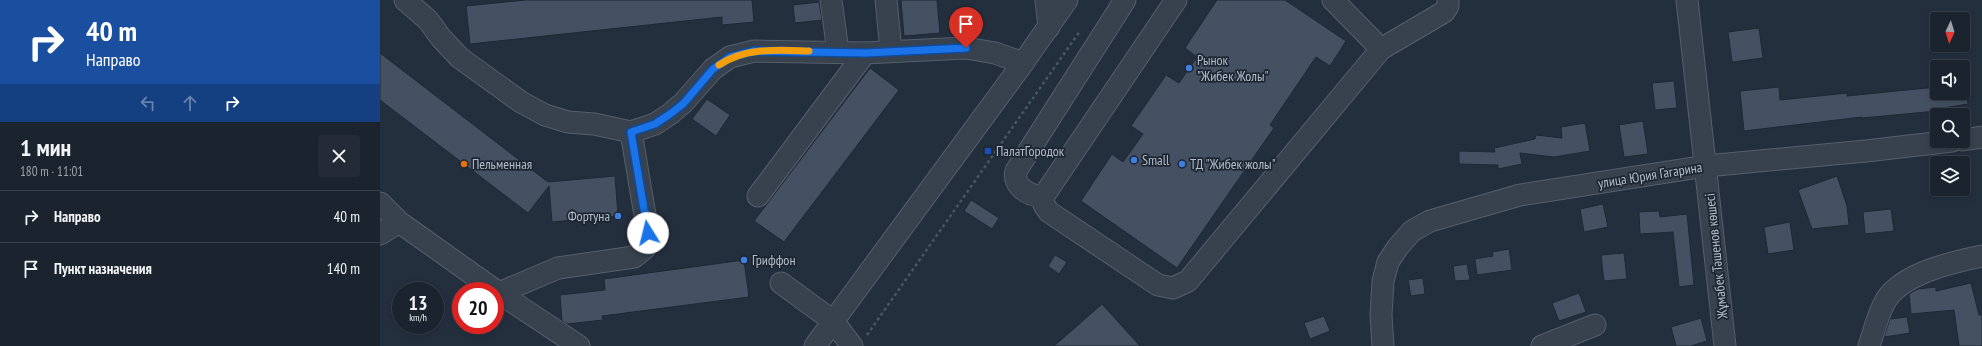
<!DOCTYPE html>
<html lang="ru">
<head>
<meta charset="utf-8">
<style>
	body { margin:0; font-family:"PT Sans Narrow",sans-serif; background:#242b36; color:#f1f3f6; height:100vh; display:flex; flex-direction:column; font-size:15px; white-space:nowrap }
	* { box-sizing:border-box; margin:0 }
	p { font-size:13px; color:#a0a4aa }
	.icon { flex:none; width:22px; height:22px; fill:none; stroke:currentColor; stroke-width:2; stroke-linecap:round; stroke-linejoin:round }
	.map { position:relative; flex:1; overflow:hidden }
	.details { display:flex; flex-direction:column; background:#1b232e; width:380px }
	.details>* { flex:none }
	.hud { background:#1a4fa0; color:#fff; overflow:hidden }
	.needle { width:26px; rotate:184deg }
	.controls { position:absolute; left:1550px; top:12px; display:grid; gap:8px }
	.controls a { display:grid; place-items:center; width:40px; height:40px; border-radius:4px; background:#1b232e; box-shadow:0 2px 6px #0003,0 0 0 1px #39404a; font-size:20px }
	.speed { position:absolute; left:12px; top:282px; display:flex; gap:8px; font-size:20px; font-weight:700; text-align:center }
	.speed>* { display:grid; place-content:center; width:52px; height:52px; border-radius:50%; background:#1b232e; box-shadow:0 2px 6px #0003,0 0 0 1px #39404a; line-height:1 }
	.speed small { font-size:10px; font-weight:400 }
	.speed .limit { border:6px solid #d22; background:#fff; color:#111 }
	.pin { position:absolute; display:grid; place-items:center; width:34px; height:34px; color:#fff; margin:-41px -17px; border-radius:50% 50% 50% 0; rotate:-45deg; box-shadow:0 0 4px #0007 }
	.pin .icon { rotate:45deg }
	.me { position:absolute; width:44px; margin:-22px; rotate:351deg; stroke-linejoin:round; filter:drop-shadow(0 0 3px #0008) }
	.turn { display:flex; align-items:center; gap:14px; height:84px; padding:0 20px; font-size:18px }
	.turn .icon { width:52px; height:52px; stroke-width:2.5 }
	.turn b { display:block; font-size:28px; line-height:34px }
	.lanes { display:flex; align-items:center; height:38px; padding:0 20px; background:#0003; justify-content:center; gap:20px; direction:ltr }
	.lanes .off { opacity:.35 }
	.round { display:grid; place-items:center; flex:none; width:42px; height:42px; border-radius:4px; background:#242b36 }
	.head { display:flex; align-items:center; justify-content:space-between; height:68px; padding:0 20px }
	h1 { font-size:24px; font-weight:800; line-height:30px }
	ul { padding:0; list-style:none }
	li { display:flex; align-items:center; gap:12px; height:52px; padding:0 20px; border-top:1px solid #39404a }
	li div { flex:1 }
	li b { display:block; font-size:15px }
	li em { font-style:normal }
	main { display:flex; flex:1; min-height:0 }
	.map>svg:first-child { display:block }
</style>
</head>
<body>
<main>
<section class="details">
<div class="hud">
<div class="turn"><svg class="icon" aria-label="right" viewBox="0 0 24 24"><path d="M7 20v-9h11M14 6l5 5-5 5"/></svg><div><b>40 m</b>Направо</div></div>
<div class="lanes"><svg class="icon off" aria-label="left" viewBox="0 0 24 24"><path d="M17 20v-9H6M10 6l-5 5 5 5"/></svg><svg class="icon off" aria-label="ahead" viewBox="0 0 24 24"><path d="M12 20V5M6 11l6-6 6 6"/></svg><svg class="icon" aria-label="right" viewBox="0 0 24 24"><path d="M7 20v-9h11M14 6l5 5-5 5"/></svg></div>
</div>
<div class="head"><div><h1>1 мин</h1><p>180 m · 11:01</p></div><a class="round"><svg class="icon" aria-label="close" viewBox="0 0 24 24"><path d="M6 6l12 12M18 6L6 18"/></svg></a></div>
<ul>
<li><svg class="icon" aria-label="right" viewBox="0 0 24 24"><path d="M7 20v-9h11M14 6l5 5-5 5"/></svg><div><b>Направо</b></div><em>40 m</em></li>
<li><svg class="icon" aria-label="arrive" viewBox="0 0 24 24"><path d="M6 21V4h12l-3 4 3 4H6"/></svg><div><b>Пункт назначения</b></div><em>140 m</em></li>
</ul>
</section>
<div class="map">
<svg width="1602" height="346" viewBox="0 0 1602 346">
	<rect width="100%" height="100%" fill="#242f3e"/>
	<!-- building -->
	<g fill="#455162" stroke="#1f2835">
		<polygon points="146,0 372,0 374,22 342,25 342,17 90,44 86,6"/>
		<polygon points="521,0 557,0 560,33 524,36"/>
		<polygon points="837,0 905,0 966,41 950,66 936,57 890,125 894,128 797,268 701,201 732,154 743,162 763,134 751,126 786,75 799,83 817,57 805,48"/>
		<polygon points="439,2 442,20 415,23 413,5"/>
		<polygon points="1379,28 1383,58 1352,62 1348,32"/>
		<polygon points="0,53 168,182 235,176 238,216 172,222 169,186 148,213 0,100"/>
		<polygon points="490,68 519,90 404,242 374,221"/>
		<polygon points="1294,81 1297,108 1275,110 1272,83"/>
		<polygon points="1583,83 1585,83 1588,104 1557,109 1557,111 1482,118 1482,117 1364,131 1360,91 1399,87 1400,100 1467,93 1467,96 1557,87 1557,93 1583,93"/>
		<polygon points="327,99 350,115 336,136 312,119"/>
		<polygon points="1263,121 1268,154 1244,157 1239,125"/>
		<polygon points="1205,123 1210,151 1174,157 1140,153 1142,164 1118,169 1118,165 1079,164 1079,151 1115,152 1114,148 1155,139 1156,135 1182,138 1181,127"/>
		<polygon points="1457,176 1467,206 1469,225 1432,229 1418,190"/>
		<polygon points="591,200 619,218 612,229 584,211"/>
		<polygon points="1223,204 1228,227 1204,232 1200,209"/>
		<polygon points="1511,209 1514,231 1485,234 1483,212"/>
		<polygon points="1279,211 1280,217 1307,214 1314,285 1299,287 1293,232 1260,234 1259,212"/>
		<polygon points="1410,222 1414,250 1388,254 1384,227"/>
		<polygon points="1129,249 1132,270 1097,275 1095,259 1113,256 1112,252"/>
		<polygon points="1244,253 1247,279 1224,281 1221,255"/>
		<polygon points="675,255 687,262 679,274 668,266"/>
		<polygon points="364,260 369,297 222,316 223,320 187,324 182,321 180,295 225,290 224,279"/>
		<polygon points="1087,264 1090,280 1075,281 1073,266"/>
		<polygon points="1043,278 1045,294 1031,296 1028,280"/>
		<polygon points="1591,283 1599,315 1602,315 1602,346 1579,346 1574,310 1531,314 1529,294 1538,289 1556,287 1556,291"/>
		<polygon points="1199,293 1206,312 1179,321 1172,303"/>
		<polygon points="722,304 760,346 674,346"/>
		<polygon points="944,316 950,331 930,339 924,323"/>
		<polygon points="1527,317 1530,333 1504,337 1510,319"/>
		<polygon points="1321,318 1327,341 1311,346 1296,346 1291,327"/>
	</g>
	<g fill="none" stroke-linecap="round" stroke-linejoin="round">
		<!-- minor casing -->
		<g stroke="#565f6c" stroke-width="23">
			<g id="minor">
				<polyline points="25,0 48,20 61,38 80,58 141,102 165,115 188,122 214,124 251,132 275,124 290,114 303,103 333,69 350,57 374,51 485,53"/>
				<polyline points="451,0 458,52"/>
				<polyline points="506,0 511,51"/>
				<polyline points="666,0 669,27"/>
				<polyline points="796,0 663,197 664,205 669,212 778,285 793,288 808,281 1001,49 1064,12 1068,6 1068,0"/>
				<polyline points="953,0 1001,49"/>
				<polyline points="1307,0 1345,346"/>
				<polyline points="1583,140 1602,137"/>
				<polyline points="378,196 485,53 586,48 615,53 643,63"/>
				<path d="M663 197C649 196 632 186 636 171L745 0"/>
				<polyline points="0,203 19,222 119,293 199,346"/>
				<polyline points="0,234 19,222"/>
				<polyline points="401,283 453,321 472,346"/>
				<polyline points="119,293 178,268 254,257 265,248 268,233 251,132"/>
				<polyline points="435,346 643,63 687,0"/>
				<polyline points="1003,346 1001,315 1003,281 1008,262 1018,247 1032,231 1050,221 1140,195 1326,166 1486,151 1572,141"/>
				<polyline points="1162,346 1215,325"/>
				<path d="M1489 346C1494 331 1498 313 1506 300 1523 273 1573 262 1602 256"/>
			</g>
		</g>
		<!-- path -->
		<polyline stroke="#44595c" stroke-width="2.5" stroke-dasharray="3 3" stroke-linecap="butt" points="487,335 700,31"/>
		<!-- minor -->
		<use href="#minor" stroke="#38414e" stroke-width="21"/>
	</g>
	<g fill="none" stroke-linecap="round" stroke-linejoin="round">
		<!-- route casing -->
		<g stroke="#114b97" stroke-width="10">
			<polyline id="route" points="268,233 251,132 275,124 290,114 303,104 333,69 350,57 374,51 485,53 586,48"/>
		</g>
		<!-- route -->
		<use href="#route" stroke="#1a73e8" stroke-width="7"/>
		<!-- slow -->
		<path stroke="#f59e0b" stroke-width="7" d="M339 65C366 47 398 50 429 51"/>
	</g>
	<!-- markers -->
	<g fill="#3f7fe0" stroke="#1d2633" stroke-width="1.5">
		<circle cx="809" cy="68" r="4"/>
		<circle cx="754" cy="160" r="4"/>
		<circle cx="802" cy="164" r="4"/>
		<circle cx="238" cy="216" r="4"/>
		<circle cx="364" cy="260" r="4"/>
	</g>
	<rect fill="#1a4fb4" stroke="#1d2633" stroke-width="1.5" x="604" y="147" width="8" height="8" rx="2"/>
	<circle fill="#e8710a" stroke="#1d2633" stroke-width="1.5" cx="84" cy="164" r="4"/>
	<g text-anchor="middle" stroke-width="3.5" stroke-linejoin="round" paint-order="stroke">
		<!-- poi labels -->
		<g font-size="14" fill="#b4bcc9" stroke="#1d2633" text-anchor="start">
			<text x="817" y="65">Рынок<tspan x="817" dy="16">"Жибек Жолы"</tspan></text>
			<text x="616" y="156">ПалатГородок</text>
			<text x="762" y="165">Small</text>
			<text x="92" y="169">Пельменная</text>
			<text x="810" y="169">ТД "Жибек жолы"</text>
			<text x="230" y="221" text-anchor="end">Фортуна</text>
			<text x="372" y="265">Гриффон</text>
		</g>
		<!-- street labels -->
		<g font-size="14" fill="#b4bcc9" stroke="#1d2633">
			<text transform="translate(1270 175) rotate(-9)" y="5">улица Юрия Гагарина</text>
			<text transform="translate(1336 256) rotate(-96)" y="5">Жұмабек Тәшенов көшесі</text>
		</g>
	</g>
</svg>
<div class="controls">
<a><svg class="needle" viewBox="-14 -14 28 28"><path d="M0-13l5 13h-10z" fill="#e53935"/><path d="M0 13l5-13h-10z" fill="#a0a4aa"/></svg></a>
<a><svg class="icon" aria-label="sound" viewBox="0 0 24 24"><path d="M4 9h4l5-4v14l-5-4H4zM17 9q2 3 0 6"/></svg></a>
<a><svg class="icon" aria-label="search" viewBox="0 0 24 24"><circle cx="10" cy="10" r="6"/><path d="M15 15l6 6"/></svg></a>
<a><svg class="icon" aria-label="layers" viewBox="0 0 24 24"><path d="M12 4l9 5-9 5-9-5zM3 14l9 5 9-5"/></svg></a>
</div>
<div class="speed"><div>13<small>km/h</small></div><div class="limit">20</div></div>
<div class="pin" style="left:586px;top:48px;background:#d93025"><svg class="icon" aria-label="arrive" viewBox="0 0 24 24"><path d="M6 21V4h12l-3 4 3 4H6"/></svg></div>
<svg class="me" style="left:268px;top:233px" viewBox="-20 -20 40 40"><circle r="19" fill="#fff"/><path d="M0-13L10 11 0 6-10 11z" fill="#1a73e8"/></svg>
</div>
</main>
</body>
</html>
